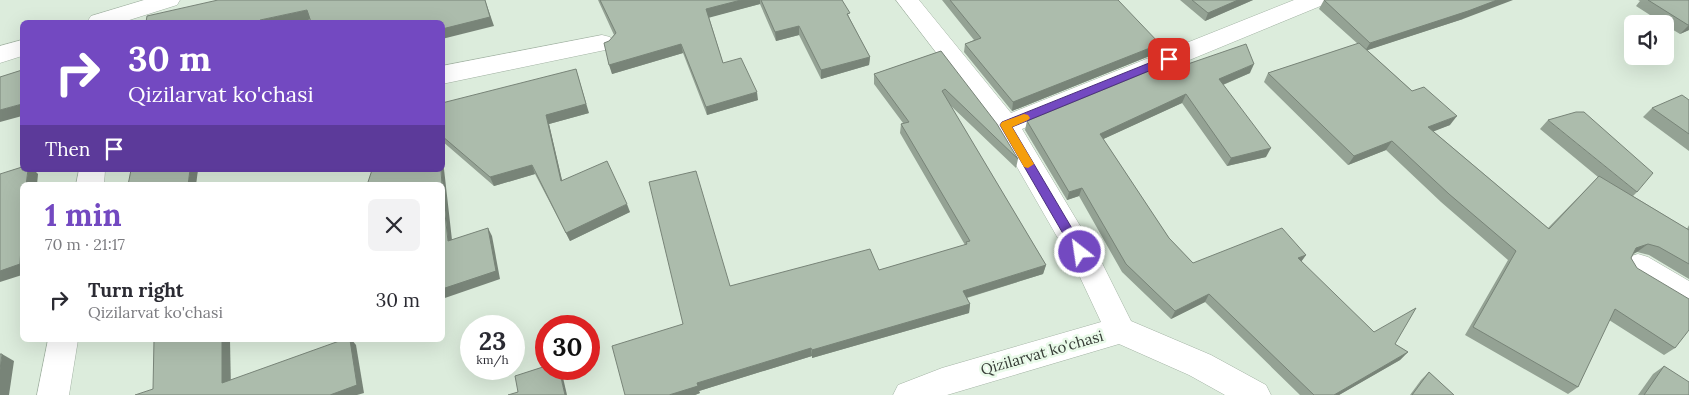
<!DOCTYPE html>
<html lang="en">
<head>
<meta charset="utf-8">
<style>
	body { margin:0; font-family:Lora,serif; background:#f2f2f3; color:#2b2b33; height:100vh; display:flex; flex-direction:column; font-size:19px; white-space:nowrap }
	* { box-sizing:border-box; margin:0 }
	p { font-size:16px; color:#7c7c81 }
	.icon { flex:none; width:28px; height:28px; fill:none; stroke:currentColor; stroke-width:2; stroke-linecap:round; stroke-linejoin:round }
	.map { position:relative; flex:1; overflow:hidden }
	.details { position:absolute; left:20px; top:182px; width:425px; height:160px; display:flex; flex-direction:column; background:#fff; border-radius:8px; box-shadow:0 5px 20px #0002 }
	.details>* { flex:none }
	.top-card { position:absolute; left:20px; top:20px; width:425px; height:152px; border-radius:8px; box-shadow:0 5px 20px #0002; background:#7349c1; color:#fff; overflow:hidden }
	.buttons { position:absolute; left:1624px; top:15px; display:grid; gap:10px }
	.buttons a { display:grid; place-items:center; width:50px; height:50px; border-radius:8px; background:#fff; box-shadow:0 5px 20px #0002; font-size:25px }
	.speed { position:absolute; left:460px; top:315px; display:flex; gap:10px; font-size:25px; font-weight:700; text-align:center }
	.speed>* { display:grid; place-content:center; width:65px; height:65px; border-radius:50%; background:#fff; box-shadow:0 5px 20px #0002; line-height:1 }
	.speed small { font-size:12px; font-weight:400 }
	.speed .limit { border:8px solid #d22; background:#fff; color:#111 }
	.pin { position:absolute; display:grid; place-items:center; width:42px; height:42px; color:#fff; margin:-21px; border-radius:10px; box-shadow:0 2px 8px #0006 }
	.me { position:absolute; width:55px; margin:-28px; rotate:330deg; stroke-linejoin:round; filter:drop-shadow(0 0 4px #0008) }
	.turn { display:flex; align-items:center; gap:18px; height:105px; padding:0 25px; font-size:22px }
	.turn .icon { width:65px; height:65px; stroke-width:2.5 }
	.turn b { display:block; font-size:35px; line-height:42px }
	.then { display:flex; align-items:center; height:48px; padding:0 25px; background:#0003; gap:10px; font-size:19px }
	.round { display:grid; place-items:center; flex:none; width:52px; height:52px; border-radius:8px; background:#f2f2f3 }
	.head { display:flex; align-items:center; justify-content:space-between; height:85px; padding:0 25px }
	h1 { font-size:30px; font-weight:700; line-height:38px; color:#7349c1 }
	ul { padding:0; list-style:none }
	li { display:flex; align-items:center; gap:15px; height:65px; padding:0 25px }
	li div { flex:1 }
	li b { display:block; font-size:19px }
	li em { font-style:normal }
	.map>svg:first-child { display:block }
</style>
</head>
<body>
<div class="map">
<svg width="1689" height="395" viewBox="0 0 1689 395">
	<rect width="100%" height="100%" fill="#dcecdc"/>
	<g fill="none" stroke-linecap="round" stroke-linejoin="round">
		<!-- minor casing -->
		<g stroke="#a3b3a4" stroke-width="1">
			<g id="minor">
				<polygon points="144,0 180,0 177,5 123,22 87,22 91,16"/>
				<polygon points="896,0 919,0 1011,113 1294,0 1326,0 1323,5 1022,129 1100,259 1131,321 1211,355 1266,385 1271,395 1225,395 1189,375 1119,344 947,395 893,395 898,385 942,368 1101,322 1079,275 997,132"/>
				<polygon points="602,35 610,37 614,43 610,49 442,84 442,66"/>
				<polygon points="22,40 22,56 0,63 0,46"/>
				<polygon points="79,170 105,170 104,185 76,185"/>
				<polygon points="1638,254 1648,257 1689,281 1689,309 1678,305 1628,275 1623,266 1628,257"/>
				<polygon points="48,340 78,340 69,395 37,395"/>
			</g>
		</g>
		<!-- minor -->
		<use href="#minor" fill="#fff" fill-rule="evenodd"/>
	</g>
	<!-- wall -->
	<g fill="#94a294">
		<polygon points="598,0 842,0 850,19 870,57 869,65 821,79 799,35 776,41 760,4 709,17 723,63 758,100 707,115 683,53 612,74 609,41 614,35"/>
		<polygon points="942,0 1118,0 1157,53 1012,111 964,52 965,44 974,40"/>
		<polygon points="1180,0 1253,0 1205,21"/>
		<polygon points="1324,0 1463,19 1367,50 1450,125 1433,131 1548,228 1598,177 1540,129 1548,120 1637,192 1633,196 1687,229 1689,225 1689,279 1649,255 1637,252 1634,254 1631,258 1675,348 1664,355 1609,320 1578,387 1568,394 1465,335 1508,260 1441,202 1386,150 1348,165 1264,82 1268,73 1358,44 1319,9"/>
		<polygon points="1638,0 1689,0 1689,30 1680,34 1665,25 1665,24 1664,24 1636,6 1640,1"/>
		<polygon points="941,51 1018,159 1016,168 950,105 1046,265 1043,274 967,298 970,304 969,313 812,358 812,356 699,391 700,393 695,395 683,324 730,286 879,270 965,245 900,133 901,124 903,123 874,84 874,74"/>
		<polygon points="1182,66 1250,73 1223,85 1266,157 1227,166 1182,103 1103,139 1169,238 1193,263 1306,255 1301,262 1374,332 1408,352 1400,360 1339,395 1300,395 1205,302 1171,319 1122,272 1079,196 1067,200 1025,130 1027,121"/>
		<polygon points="1689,100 1689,151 1643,117 1652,108"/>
		<polygon points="442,103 589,113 549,124 562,180 630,212 570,241 535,174 494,186 442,141"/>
		<polygon points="1664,366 1689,395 1638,395 1653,374"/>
		<polygon points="1429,372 1454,395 1410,395 1421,380"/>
	</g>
	<!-- shaded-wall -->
	<g fill="#788478">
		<polygon points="485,0 494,26 442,39 442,29"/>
		<polygon points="741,0 760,0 760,4 708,18 706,9"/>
		<polygon points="1238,0 1253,0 1205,21 1208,13"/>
		<polygon points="1497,0 1513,0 1463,19 1365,51 1370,43"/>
		<polygon points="307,10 313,19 298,22 259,22 260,20"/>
		<polygon points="1689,25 1689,30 1680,34"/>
		<polygon points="799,26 799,35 776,41 775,32"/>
		<polygon points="681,44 683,53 612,74 609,65"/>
		<polygon points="1160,44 1157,53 1012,111 1013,102"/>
		<polygon points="870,57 869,65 821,79 821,70"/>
		<polygon points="1254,64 1250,73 1215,88 1219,79"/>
		<polygon points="576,69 589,113 549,124 564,189 561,181 546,115"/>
		<polygon points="757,92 758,100 707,115 706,107"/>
		<polygon points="1186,94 1182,103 1097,142 1100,134"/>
		<polygon points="22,104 22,116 0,122 0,110"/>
		<polygon points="1457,116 1450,125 1422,136 1428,127"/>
		<polygon points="1392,141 1386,150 1348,165 1354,156"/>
		<polygon points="1271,148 1266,157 1227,166 1231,158"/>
		<polygon points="442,151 453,249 448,241 441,170 442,170"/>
		<polygon points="532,165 535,174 494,186 490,177"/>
		<polygon points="28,170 34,170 38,174 37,185 26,185"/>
		<polygon points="190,170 198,170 196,185 188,185"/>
		<polygon points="1082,188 1079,196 1067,200 1069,192"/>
		<polygon points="627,204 630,212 570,241 566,233"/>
		<polygon points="488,228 492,236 500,279 442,299 442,289"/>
		<polygon points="22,230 22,275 0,282 0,271"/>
		<polygon points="1648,244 1637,252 1626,256 1636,248"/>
		<polygon points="1306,255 1300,263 1298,258"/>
		<polygon points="1046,265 1043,274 962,299 963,291"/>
		<polygon points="1209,294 1205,302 1171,319 1175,311"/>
		<polygon points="970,304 969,313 812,358 812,350"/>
		<polygon points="222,340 230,340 231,390 222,383"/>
		<polygon points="350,340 352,340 356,345 364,393 357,395 330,395"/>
		<polygon points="811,348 812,356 699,391 700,393 695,395 669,395 697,383"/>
		<polygon points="1408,352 1400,360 1339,395 1334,395"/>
		<polygon points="2,354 14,361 9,395 0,395 0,370"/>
		<polygon points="559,369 561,369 567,395 565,395"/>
	</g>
	<!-- building -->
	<g fill="#acbcac" stroke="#788478">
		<polygon points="218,0 485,0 490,17 442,29 442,22 311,22 307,10 260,20 259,22 146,22 147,16"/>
		<polygon points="600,0 741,0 706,9 723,63 741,58 757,92 706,107 681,44 609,65 604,43 609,41 616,33"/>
		<polygon points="761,0 842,0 850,13 847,14 870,57 821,70 799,26 775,32"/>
		<polygon points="950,0 1118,0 1160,44 1013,102 965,44 981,38"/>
		<polygon points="1192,0 1238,0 1208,13"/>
		<polygon points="1324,0 1497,0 1468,11 1370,43"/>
		<polygon points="1648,0 1689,0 1689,25 1688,25"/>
		<polygon points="1359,43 1412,91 1424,87 1457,116 1428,127 1549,229 1599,176 1689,230 1689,264 1659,247 1648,244 1636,248 1631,258 1637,268 1689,299 1689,330 1675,348 1615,309 1578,387 1473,327 1516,251 1449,194 1392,141 1354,156 1268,73"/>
		<polygon points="1246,44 1254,64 1219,79 1271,148 1231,158 1186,94 1100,134 1169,238 1193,263 1282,228 1306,255 1298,258 1374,332 1416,308 1395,344 1408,352 1334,395 1314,395 1209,294 1175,311 1126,264 1082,188 1069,192 1027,121 1176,60 1182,66"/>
		<polygon points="941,51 997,124 1018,159 945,89 942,91 1046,265 963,291 970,304 812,350 811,348 697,383 698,386 669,395 625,395 612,346 683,324 649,182 696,171 730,286 870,249 879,270 967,244 966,242 970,241 901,124 909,122 874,74"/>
		<polygon points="576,69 586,104 546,115 561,181 607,161 627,204 566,233 532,165 490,177 442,136 442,103"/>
		<polygon points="22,70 22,104 0,110 0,77"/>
		<polygon points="1682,95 1689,100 1689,134 1652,108"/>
		<polygon points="1576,112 1584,112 1653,173 1637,192 1548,120"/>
		<polygon points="22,167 22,170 28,170 26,185 22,185 22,230 20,264 0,271 0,174"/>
		<polygon points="131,170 190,170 188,185 128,185"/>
		<polygon points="372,170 441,170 442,185 367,185"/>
		<polygon points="442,187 448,241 488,228 496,271 442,289"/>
		<polygon points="154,340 222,340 222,383 342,340 350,340 357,385 330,395 135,395 153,389"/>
		<polygon points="0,354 2,354 0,370"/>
		<polygon points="546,366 546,369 559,369 565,395 508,395 518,392 515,376"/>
		<polygon points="1664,366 1689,382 1689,395 1644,395"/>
		<polygon points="1429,372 1454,395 1412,395"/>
	</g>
	<!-- route -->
	<polygon fill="#7349c1" stroke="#4b2f7d" points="1169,55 1173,56 1173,61 1012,127 1086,252 1084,256 1076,256 1000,125 1002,122"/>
	<!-- slow -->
	<polygon fill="#f59e0b" points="1024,114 1028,115 1030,118 1028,120 1012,127 1034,164 1028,168 1024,167 1000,125 1002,122"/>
	<g text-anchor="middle" stroke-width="5" stroke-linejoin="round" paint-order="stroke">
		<!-- street labels -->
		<g font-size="15" fill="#353b35" stroke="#e9fae9">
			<text transform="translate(1042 353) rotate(-16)" y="5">Qizilarvat ko'chasi</text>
		</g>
	</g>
</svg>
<div class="buttons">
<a><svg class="icon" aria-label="sound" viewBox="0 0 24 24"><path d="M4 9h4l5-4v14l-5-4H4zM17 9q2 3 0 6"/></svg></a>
</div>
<div class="speed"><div>23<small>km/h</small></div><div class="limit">30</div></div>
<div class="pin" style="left:1169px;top:59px;background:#d93025"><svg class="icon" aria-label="arrive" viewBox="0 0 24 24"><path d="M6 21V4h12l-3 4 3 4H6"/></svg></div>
<svg class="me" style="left:1080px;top:252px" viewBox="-20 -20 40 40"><circle r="17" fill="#7349c1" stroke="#fff" stroke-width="3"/><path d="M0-11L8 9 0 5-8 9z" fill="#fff"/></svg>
<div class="top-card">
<div class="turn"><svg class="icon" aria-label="right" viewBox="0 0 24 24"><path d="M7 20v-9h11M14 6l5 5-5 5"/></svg><div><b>30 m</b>Qizilarvat ko'chasi</div></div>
<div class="then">Then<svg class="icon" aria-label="arrive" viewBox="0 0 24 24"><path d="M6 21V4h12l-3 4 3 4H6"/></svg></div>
</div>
<section class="details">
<div class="head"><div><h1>1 min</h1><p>70 m · 21:17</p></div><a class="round"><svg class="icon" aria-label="close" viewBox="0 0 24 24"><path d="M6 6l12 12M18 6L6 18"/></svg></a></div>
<ul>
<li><svg class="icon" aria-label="right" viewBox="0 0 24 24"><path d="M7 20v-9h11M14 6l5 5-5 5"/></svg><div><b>Turn right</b><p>Qizilarvat ko'chasi</p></div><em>30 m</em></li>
</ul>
</section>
</div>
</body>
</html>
